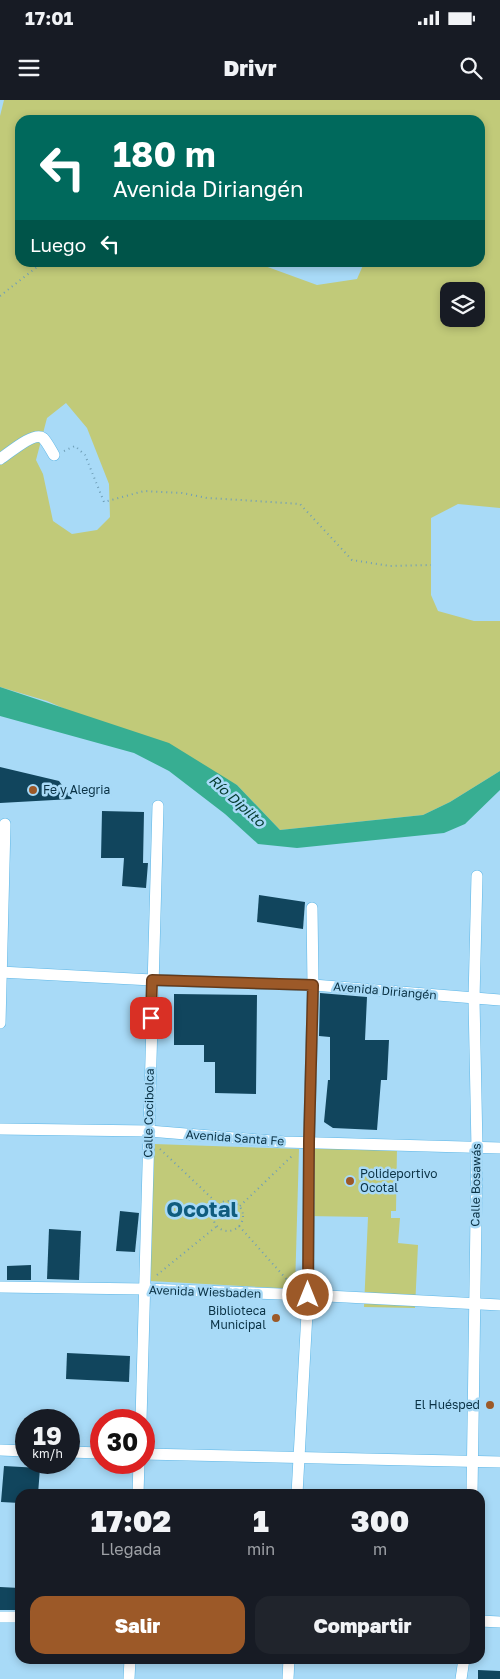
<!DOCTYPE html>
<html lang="es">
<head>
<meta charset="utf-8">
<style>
	body { margin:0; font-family:"Golos Text",sans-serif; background:#20242c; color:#f1f3f6; height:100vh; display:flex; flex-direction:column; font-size:19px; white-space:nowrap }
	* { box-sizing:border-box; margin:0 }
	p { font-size:16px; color:#9ea1a6 }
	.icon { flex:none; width:28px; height:28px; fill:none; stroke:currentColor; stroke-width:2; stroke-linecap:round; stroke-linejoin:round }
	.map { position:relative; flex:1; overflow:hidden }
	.drawer { position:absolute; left:15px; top:1389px; width:470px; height:175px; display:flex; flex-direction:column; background:#171b24; border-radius:15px; box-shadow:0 2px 8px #0003 }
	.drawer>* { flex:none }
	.banner { position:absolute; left:15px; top:15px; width:470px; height:152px; border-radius:15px; box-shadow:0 2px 8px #0003; background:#00695c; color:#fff; overflow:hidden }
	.controls { position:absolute; left:440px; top:182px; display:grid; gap:10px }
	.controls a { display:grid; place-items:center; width:45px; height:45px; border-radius:10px; background:#171b24; box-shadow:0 2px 8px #0003; font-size:25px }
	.speed { position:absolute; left:15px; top:1309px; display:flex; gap:10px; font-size:25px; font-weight:700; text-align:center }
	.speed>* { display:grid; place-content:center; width:65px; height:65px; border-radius:50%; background:#171b24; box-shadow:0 2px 8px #0003; line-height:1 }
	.speed small { font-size:12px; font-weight:400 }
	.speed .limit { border:8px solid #d22; background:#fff; color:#111 }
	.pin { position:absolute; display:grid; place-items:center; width:42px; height:42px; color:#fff; margin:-21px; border-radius:10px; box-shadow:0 2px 8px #0006 }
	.me { position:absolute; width:55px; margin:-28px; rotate:0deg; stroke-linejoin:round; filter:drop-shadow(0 0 4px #0008) }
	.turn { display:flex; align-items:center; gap:18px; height:105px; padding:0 15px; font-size:22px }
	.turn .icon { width:65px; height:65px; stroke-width:2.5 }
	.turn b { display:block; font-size:35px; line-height:42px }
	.then { display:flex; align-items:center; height:48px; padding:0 15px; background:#0003; gap:10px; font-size:19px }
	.eta { display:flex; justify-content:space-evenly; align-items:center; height:85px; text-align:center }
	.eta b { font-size:30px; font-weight:800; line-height:35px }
	.action { display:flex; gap:10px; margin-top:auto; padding:10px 15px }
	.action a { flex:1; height:58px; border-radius:15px; background:#9c5928; color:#fff; font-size:20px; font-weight:800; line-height:58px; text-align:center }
	.action a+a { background:#20242c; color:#f1f3f6 }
	.status { display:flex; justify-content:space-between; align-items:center; height:35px; padding:0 25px; background:#171b24; direction:ltr }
	.status svg { height:14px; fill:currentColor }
	header { display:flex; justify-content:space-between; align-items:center; height:65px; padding:0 15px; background:#171b24; font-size:22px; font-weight:800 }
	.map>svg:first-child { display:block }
</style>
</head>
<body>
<div class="status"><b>17:01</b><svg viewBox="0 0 49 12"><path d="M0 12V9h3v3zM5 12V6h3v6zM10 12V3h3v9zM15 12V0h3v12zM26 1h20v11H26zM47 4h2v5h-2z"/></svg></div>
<header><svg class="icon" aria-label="menu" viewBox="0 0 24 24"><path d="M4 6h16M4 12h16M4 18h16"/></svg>Drivr<svg class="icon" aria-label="search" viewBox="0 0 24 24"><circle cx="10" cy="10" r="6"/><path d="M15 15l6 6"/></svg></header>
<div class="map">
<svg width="500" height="1579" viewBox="0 0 500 1579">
	<rect width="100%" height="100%" fill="#a8daf7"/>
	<!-- green -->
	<g fill="#c1ca79" fill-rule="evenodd">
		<path d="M4 0H500V408L458 404 431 418V495L438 511 474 521H500V671L450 702 423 715 280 730 237 685 47 601 0 587V16ZM20 20H480V162L364 163 357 179 317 185 254 162H20ZM449 191H476V219H449ZM66 303 87 328 109 384 110 417 97 430 72 434 53 421 43 374 36 360 47 318Z"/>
		<polygon points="309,1042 397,1047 396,1111 391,1111 391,1118 400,1118 398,1143 418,1145 415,1208 364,1207 368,1117 307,1116"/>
		<polygon points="154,1044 299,1049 295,1189 150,1181"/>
	</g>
	<!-- water -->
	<polygon fill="#37ae92" points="0,587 169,643 237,685 280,730 423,715 450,702 500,671 500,690 465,724 444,733 297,748 258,744 225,714 169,671 134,653 0,616"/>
	<!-- building -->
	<g fill="#11455d">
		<polygon points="0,667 59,681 72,699 0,703"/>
		<polygon points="102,711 144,712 143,763 148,763 146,788 122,786 124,758 101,758"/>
		<polygon points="259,795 305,802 303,829 257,822"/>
		<polygon points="320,893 367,897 365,940 389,940 387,980 381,980 377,1030 333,1028 324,1022 328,980 330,980 330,937 319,936"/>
		<polygon points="174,894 257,895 256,994 215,993 215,962 204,962 204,945 174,945"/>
		<polygon points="120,1111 139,1113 135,1152 116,1151"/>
		<polygon points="49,1129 81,1131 79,1180 47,1179"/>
		<polygon points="31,1165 31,1180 7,1180 7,1166"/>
		<polygon points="67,1253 130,1256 129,1282 66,1279"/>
		<polygon points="4,1366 40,1368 38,1394 20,1394 20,1403 1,1402"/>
		<polygon points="0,1487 20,1488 20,1510 0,1510"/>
		<polygon points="478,1570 500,1571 500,1579 478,1579"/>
	</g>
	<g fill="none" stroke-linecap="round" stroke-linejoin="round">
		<!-- minor casing -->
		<g stroke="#5db6e6" stroke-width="12">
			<g id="minor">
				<path d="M0 359C8 354 34 331 43 338 47 342 51 350 54 355"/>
				<polyline points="0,872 152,880 313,885 500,900"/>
				<polyline points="0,923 5,724"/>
				<polyline points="0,1029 149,1031 284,1042 500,1048"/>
				<polyline points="0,1187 144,1189 308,1195 500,1205"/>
				<polyline points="141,1320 158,706"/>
				<polyline points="0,1350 26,1351"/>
				<polyline points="69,1352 101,1353"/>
				<polyline points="144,1354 500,1362"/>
				<polyline points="138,1394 139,1362"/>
				<polyline points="297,1394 308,1195 309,1042 313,885 312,808"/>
				<polyline points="472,1394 477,1048 474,899 477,776"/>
				<polyline points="0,1517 20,1517"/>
				<polyline points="480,1521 500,1522"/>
				<polyline points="129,1579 130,1559"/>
				<polyline points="288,1579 289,1559"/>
				<polyline points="461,1579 464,1559"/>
			</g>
		</g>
		<!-- path -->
		<g stroke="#6f9eb7" stroke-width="2" stroke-dasharray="1 4" stroke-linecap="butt">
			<polyline points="0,196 37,167 40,162"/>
			<polyline points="64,351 75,346 85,355 104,402 144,391 182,393 207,398 241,400 300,404 352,460 390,466 431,465"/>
			<polyline points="160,1049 218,1104"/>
			<circle cx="228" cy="1116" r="15"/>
			<polyline points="240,1106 294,1054"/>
			<polyline points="239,1126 289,1182"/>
			<polyline points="157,1175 217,1126"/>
		</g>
		<!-- minor -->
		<use href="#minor" stroke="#fff" stroke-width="11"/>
	</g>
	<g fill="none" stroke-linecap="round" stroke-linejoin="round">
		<!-- route casing -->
		<g stroke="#653a1a" stroke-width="12">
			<polyline id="route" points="151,918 152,880 313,885 309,1042 308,1195"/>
		</g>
		<!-- route -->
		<use href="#route" stroke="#9c5928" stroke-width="9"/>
	</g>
	<!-- markers -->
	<g fill="#9c5928" stroke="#a8daf7" stroke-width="2">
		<circle cx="33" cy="690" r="5"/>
		<circle cx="350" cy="1081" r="5"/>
		<circle cx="276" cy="1218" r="5"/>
		<circle cx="490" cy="1305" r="5"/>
	</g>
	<g text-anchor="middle" stroke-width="5" stroke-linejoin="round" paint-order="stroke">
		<!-- poi labels -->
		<g font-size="12" fill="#0a3245" stroke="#a8daf7" text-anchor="start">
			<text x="43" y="694">Fe y Alegria</text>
			<text x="360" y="1078">Polideportivo<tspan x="360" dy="14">Ocotal</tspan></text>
			<text x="266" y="1215" text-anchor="end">Biblioteca<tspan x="266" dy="14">Municipal</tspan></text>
			<text x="480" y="1309" text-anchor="end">El Huésped</text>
		</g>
		<!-- street labels -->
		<g font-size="12" fill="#0a3245" stroke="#a8daf7">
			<text transform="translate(385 891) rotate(5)" y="4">Avenida Diriangén</text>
			<text transform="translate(149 1013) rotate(-89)" y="4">Calle Cocibolca</text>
			<text transform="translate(235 1038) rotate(4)" y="4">Avenida Santa Fe</text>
			<text transform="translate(476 1085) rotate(-89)" y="4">Calle Bosawás</text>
			<text transform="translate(205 1192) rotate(2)" y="4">Avenida Wiesbaden</text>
		</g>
		<!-- water labels -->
		<g font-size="14" font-style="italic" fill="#053b2f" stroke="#a8daf7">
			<text transform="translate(237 701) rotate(42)" y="5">Río Dipilto</text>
		</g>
		<!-- town labels -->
		<g font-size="22" font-weight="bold" fill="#0f5c7e" stroke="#a8daf7">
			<text x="202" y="1117">Ocotal</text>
		</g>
	</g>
</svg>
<div class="controls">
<a><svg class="icon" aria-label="layers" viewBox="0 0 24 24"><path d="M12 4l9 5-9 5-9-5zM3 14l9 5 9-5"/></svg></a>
</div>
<div class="speed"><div>19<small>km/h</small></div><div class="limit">30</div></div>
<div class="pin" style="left:151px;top:918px;background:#d93025"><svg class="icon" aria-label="arrive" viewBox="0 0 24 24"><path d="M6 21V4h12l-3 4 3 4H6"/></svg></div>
<svg class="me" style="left:308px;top:1195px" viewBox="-20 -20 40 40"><circle r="17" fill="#9c5928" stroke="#fff" stroke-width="3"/><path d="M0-11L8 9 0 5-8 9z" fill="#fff"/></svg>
<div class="banner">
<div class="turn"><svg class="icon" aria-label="left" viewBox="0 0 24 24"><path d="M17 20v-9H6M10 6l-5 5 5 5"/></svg><div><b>180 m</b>Avenida Diriangén</div></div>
<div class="then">Luego<svg class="icon" aria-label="left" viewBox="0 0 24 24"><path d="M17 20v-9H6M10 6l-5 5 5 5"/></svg></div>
</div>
<section class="drawer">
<div class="eta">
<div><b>17:02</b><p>Llegada</p></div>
<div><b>1</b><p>min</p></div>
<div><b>300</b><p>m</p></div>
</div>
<div class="action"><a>Salir</a><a>Compartir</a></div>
</section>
</div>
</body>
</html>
